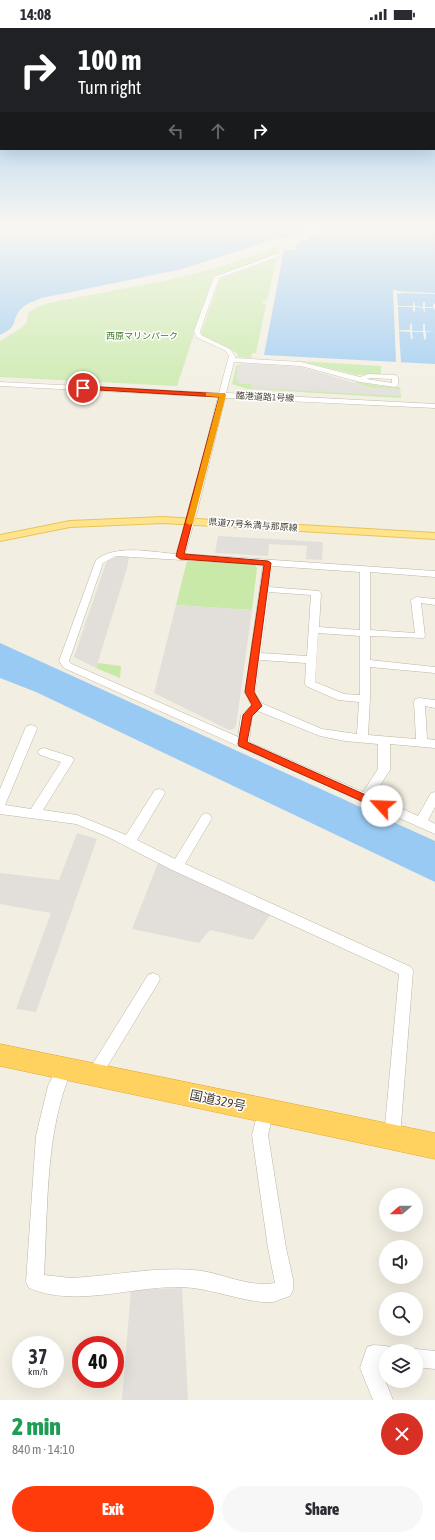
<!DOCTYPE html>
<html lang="en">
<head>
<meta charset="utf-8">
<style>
	body { margin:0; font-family:"Asap Condensed","Noto Sans JP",sans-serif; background:#f7f7f7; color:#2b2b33; height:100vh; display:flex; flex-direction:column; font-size:15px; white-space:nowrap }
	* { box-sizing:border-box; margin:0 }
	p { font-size:13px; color:#7c7c81 }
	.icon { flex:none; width:22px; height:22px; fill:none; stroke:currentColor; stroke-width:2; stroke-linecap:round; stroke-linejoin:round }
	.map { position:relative; height:1372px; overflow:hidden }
	.side { display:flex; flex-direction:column; background:#fff; flex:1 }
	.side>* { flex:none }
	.guide { position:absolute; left:0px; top:0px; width:435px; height:122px; box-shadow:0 4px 16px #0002; background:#202124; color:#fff; overflow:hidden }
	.needle { width:26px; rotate:250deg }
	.tools { position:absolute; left:379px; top:1160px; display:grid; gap:8px }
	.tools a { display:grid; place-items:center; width:44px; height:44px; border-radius:50%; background:#fff; box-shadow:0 4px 16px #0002; font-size:20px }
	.speed { position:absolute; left:12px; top:1308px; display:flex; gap:8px; font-size:20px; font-weight:700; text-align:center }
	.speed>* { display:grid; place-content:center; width:52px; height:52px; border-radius:50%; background:#fff; box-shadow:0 4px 16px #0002; line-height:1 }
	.speed small { font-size:10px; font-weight:400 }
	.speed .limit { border:6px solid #d22; background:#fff; color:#111 }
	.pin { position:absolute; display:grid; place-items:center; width:34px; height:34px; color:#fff; margin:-17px; border:2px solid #fff; border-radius:50%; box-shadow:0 1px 4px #0007 }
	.me { position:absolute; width:44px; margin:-22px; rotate:295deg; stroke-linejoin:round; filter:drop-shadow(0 0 3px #0008) }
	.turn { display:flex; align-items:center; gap:14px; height:84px; padding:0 12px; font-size:18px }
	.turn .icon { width:52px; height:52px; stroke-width:2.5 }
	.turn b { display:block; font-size:28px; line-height:34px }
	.lanes { display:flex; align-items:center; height:38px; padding:0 12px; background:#0003; justify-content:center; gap:20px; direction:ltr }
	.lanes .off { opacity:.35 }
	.round { display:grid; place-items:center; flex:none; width:42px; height:42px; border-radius:21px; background:#f7f7f7 }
	.overview { display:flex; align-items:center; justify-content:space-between; height:68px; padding:0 12px }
	h1 { font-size:24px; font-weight:800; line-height:30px; color:#1e9e55 }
	.button { display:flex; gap:8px; margin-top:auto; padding:8px 12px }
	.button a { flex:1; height:46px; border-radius:24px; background:#ff3b0b; color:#fff; font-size:16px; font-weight:800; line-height:46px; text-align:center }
	.button a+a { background:#f7f7f7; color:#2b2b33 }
	.status { display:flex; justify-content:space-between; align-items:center; height:28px; padding:0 20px; background:#fff; direction:ltr }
	.status svg { height:11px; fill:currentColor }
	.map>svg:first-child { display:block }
</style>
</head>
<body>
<div class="status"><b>14:08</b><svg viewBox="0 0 49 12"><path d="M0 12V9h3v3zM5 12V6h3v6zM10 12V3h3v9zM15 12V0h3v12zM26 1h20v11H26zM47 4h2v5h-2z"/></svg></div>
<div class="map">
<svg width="435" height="1372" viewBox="0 0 435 1372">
	<rect width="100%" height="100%" fill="#f2eee2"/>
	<!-- green -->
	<g fill="#c8e9a8">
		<polygon points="280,218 278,226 213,248 177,358 0,349 0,313 21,300 27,294 28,285 37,279 48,275 169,252 219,239"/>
		<polygon points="277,230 267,272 261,274 266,277 256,325 252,325 251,330 238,329 237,325 203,308 201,305 220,251"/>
		<polygon points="300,333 381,338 381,346 357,347"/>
		<polygon points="243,335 238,355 252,356 251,360 399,361 372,360 355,355 357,354 380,358 400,359 401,370 248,361 232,356 236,338"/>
		<polygon points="187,533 255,537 257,540 252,582 176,577"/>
		<polygon points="98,635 121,638 120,650 96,640"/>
	</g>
	<!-- parking -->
	<g fill="#e2dfdb">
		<polygon points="243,335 301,339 372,360 400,361 400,368 251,360 252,356 238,355 238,352 236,352 238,338"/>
		<polygon points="218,508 323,514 322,532 306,531 307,518 269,516 268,528 215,525"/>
		<polygon points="120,528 129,529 127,540 96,640 74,629 106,535 109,531"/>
		<polygon points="176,577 252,582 236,698 233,701 229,702 154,665"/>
		<polygon points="77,805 97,811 36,984 16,981 51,885 0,876 0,845 59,852"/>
		<polygon points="158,835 270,887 253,912 210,902 199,915 132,901"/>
		<polygon points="182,1260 188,1372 122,1372 131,1262"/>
	</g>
	<!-- water -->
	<g fill="#99caf3">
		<path d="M0 198H315L294 209 275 211 182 241 42 270C35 273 27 275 22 280 10 292 20 298 0 307Z"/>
		<polygon points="332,198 435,198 435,336 264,327 284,222 295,222 295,217"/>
		<polygon points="0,615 435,813 435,854 36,664 0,650"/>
	</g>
	<!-- pier -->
	<polygon fill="#f2eee2" points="393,262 397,262 397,263 435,265 435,266 403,265 397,266 398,278 413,278 413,274 414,274 415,278 423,279 423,274 425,274 425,279 433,279 433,275 435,276 435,284 434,280 425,280 425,284 424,284 423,280 415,279 415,284 413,283 413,279 398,279 399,302 410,302 410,295 412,296 412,303 423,303 423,296 425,296 425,303 435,304 426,304 426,312 424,311 423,304 412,304 413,311 411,311 410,304 399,303 401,334 396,334"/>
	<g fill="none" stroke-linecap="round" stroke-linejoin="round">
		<!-- minor casing -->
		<g stroke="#bdb6a4" stroke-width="1">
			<g id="minor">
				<path d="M276 226 278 227V229L219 250 200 303 201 307 230 321 235 328V330L301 334 360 349 368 346 395 347 398 349V357L395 359 360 354 301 338 234 334 226 365 435 376V380L225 370 197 484 185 526 435 543V549L370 544V602L415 605 411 572 416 569 435 571V577L421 575 425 608 424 610 370 608V632L435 639V645L370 639V671L368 707 416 711 414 674 415 671 419 670 435 672V680L425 678 427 711 435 712V720L390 716V742L373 768 418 788 431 765 435 764V779L428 792 435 796V806L64 640 59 633 96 532C116 516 151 524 176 526L189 484 218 369 0 358V354L219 365 229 328 226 323 196 309 194 303 214 249ZM369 350 392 351V355L367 351ZM116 528 263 537 245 665 251 677 241 687 238 709 72 636 69 633 103 535ZM272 538 360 544V602L319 599 321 565 319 563 269 559ZM269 564 311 567 307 628 261 625ZM318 605 360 608V667L344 666 315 654ZM260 632 306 635 305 656 306 658 338 672 359 674 357 706 322 701 261 675 255 665ZM258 683 320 708 345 713 378 716V741L363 764 249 714 252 688Z"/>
				<polygon points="31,697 35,698 37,701 5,777 31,781 61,734 40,727 38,724 40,721 44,720 72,729 74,732 43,782 77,787 126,807 155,762 159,761 163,762 165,765 137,812 175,831 202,787 206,785 210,787 212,790 185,836 411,939 413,943 400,1109 398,1115 392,1117 386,1115 384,1109 399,946 172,842 106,808 76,796 0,786 0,761 25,701 27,698"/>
				<polygon points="153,945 158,947 160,951 158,955 99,1052 94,1054 89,1052 86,1047 89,1042 148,947"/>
				<path d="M64 1034 69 1036 72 1041C45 1103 48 1179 44 1247L71 1250 86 1249C122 1246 158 1239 194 1242 221 1244 247 1260 275 1255L268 1220 252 1107 260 1076 266 1074 272 1076 274 1082 268 1107 286 1220 293 1251V1262L290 1268 273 1274H262C234 1271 209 1260 181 1259 131 1258 76 1280 29 1260L26 1254 36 1108 48 1058 59 1036Z"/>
				<polygon points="374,1317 386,1318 393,1320 394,1323 386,1323 386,1336 381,1336 380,1340 393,1372 373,1372 360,1340 367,1319"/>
				<polygon points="416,1321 435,1323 435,1341 416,1339 416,1323 410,1323"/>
			</g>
		</g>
		<!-- major casing -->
		<g stroke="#e9c459" stroke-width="2">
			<polygon id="major" points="163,489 435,505 435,511 163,495 70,499 0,513 0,507 70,493"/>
		</g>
		<!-- highway casing -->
		<g stroke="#e4a829" stroke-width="1">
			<polygon id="highway" points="0,1016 435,1105 435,1131 0,1038"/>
		</g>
		<!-- minor -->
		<use href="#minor" fill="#fff" fill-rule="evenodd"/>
		<!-- major -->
		<use href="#major" fill="#ffe48d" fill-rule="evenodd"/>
		<!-- highway -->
		<use href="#highway" fill="#ffd15f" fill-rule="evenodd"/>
	</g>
	<!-- sky -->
	<linearGradient id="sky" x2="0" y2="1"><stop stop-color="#88bdec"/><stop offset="0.51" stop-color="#f9f7f2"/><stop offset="1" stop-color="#f9f7f2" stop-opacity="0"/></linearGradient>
	<rect width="435" height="390" fill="url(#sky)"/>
	<!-- route -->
	<polygon fill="#ff3b0b" stroke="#a62607" points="83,358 225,366 184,526 268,533 271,535 254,664 262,678 252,688 247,714 386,776 387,778 386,781 379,781 239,718 238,716 243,687 252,677 245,664 264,537 180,531 176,528 219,369 81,361 80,360"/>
	<!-- slow -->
	<polygon fill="#f59e0b" points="206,365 223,365 226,367 193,495 190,497 186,495 219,369 206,368"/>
	<g text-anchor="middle" stroke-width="3" stroke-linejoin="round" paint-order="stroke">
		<!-- far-park labels -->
		<g font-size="9" fill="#3f7724" stroke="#fff">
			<text x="142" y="311">西原マリンパーク</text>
		</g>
		<!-- far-street labels -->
		<g font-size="9" fill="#433d32" stroke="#fff">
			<text transform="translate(265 369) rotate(3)" y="3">臨港道路1号線</text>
			<text transform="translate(253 497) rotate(4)" y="3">県道77号糸満与那原線</text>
		</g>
		<!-- near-street labels -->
		<g font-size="13" fill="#433d32" stroke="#fff">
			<text transform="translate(218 1072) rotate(12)" y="5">国道329号</text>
		</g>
	</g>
</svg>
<div class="tools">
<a><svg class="needle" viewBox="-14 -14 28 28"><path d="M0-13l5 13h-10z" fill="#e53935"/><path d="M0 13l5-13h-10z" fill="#7c7c81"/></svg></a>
<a><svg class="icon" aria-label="sound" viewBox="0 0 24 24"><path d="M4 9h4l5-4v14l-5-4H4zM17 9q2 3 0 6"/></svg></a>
<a><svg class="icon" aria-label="search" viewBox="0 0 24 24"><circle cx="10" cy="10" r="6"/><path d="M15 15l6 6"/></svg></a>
<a><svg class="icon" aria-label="layers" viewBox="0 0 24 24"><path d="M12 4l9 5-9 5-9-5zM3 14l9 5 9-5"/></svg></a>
</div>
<div class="speed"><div>37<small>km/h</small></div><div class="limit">40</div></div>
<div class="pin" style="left:83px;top:360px;background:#d93025"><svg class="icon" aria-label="arrive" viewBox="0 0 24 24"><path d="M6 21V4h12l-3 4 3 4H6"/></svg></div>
<svg class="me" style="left:382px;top:778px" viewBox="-20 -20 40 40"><circle r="19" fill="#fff"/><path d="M0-13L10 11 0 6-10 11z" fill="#ff3b0b"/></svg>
<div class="guide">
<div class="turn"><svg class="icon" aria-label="right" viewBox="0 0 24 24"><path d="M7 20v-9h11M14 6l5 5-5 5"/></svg><div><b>100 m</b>Turn right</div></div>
<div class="lanes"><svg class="icon off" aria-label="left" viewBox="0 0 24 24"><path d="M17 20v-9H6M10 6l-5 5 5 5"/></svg><svg class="icon off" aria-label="ahead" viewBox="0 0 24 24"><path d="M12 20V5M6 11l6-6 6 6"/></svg><svg class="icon" aria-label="right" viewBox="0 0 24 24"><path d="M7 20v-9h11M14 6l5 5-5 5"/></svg></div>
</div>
</div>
<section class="side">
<div class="overview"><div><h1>2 min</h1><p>840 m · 14:10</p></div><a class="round" style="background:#d93025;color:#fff"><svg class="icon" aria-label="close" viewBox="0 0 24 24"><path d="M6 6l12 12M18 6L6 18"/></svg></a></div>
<div class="button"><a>Exit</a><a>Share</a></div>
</section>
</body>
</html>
